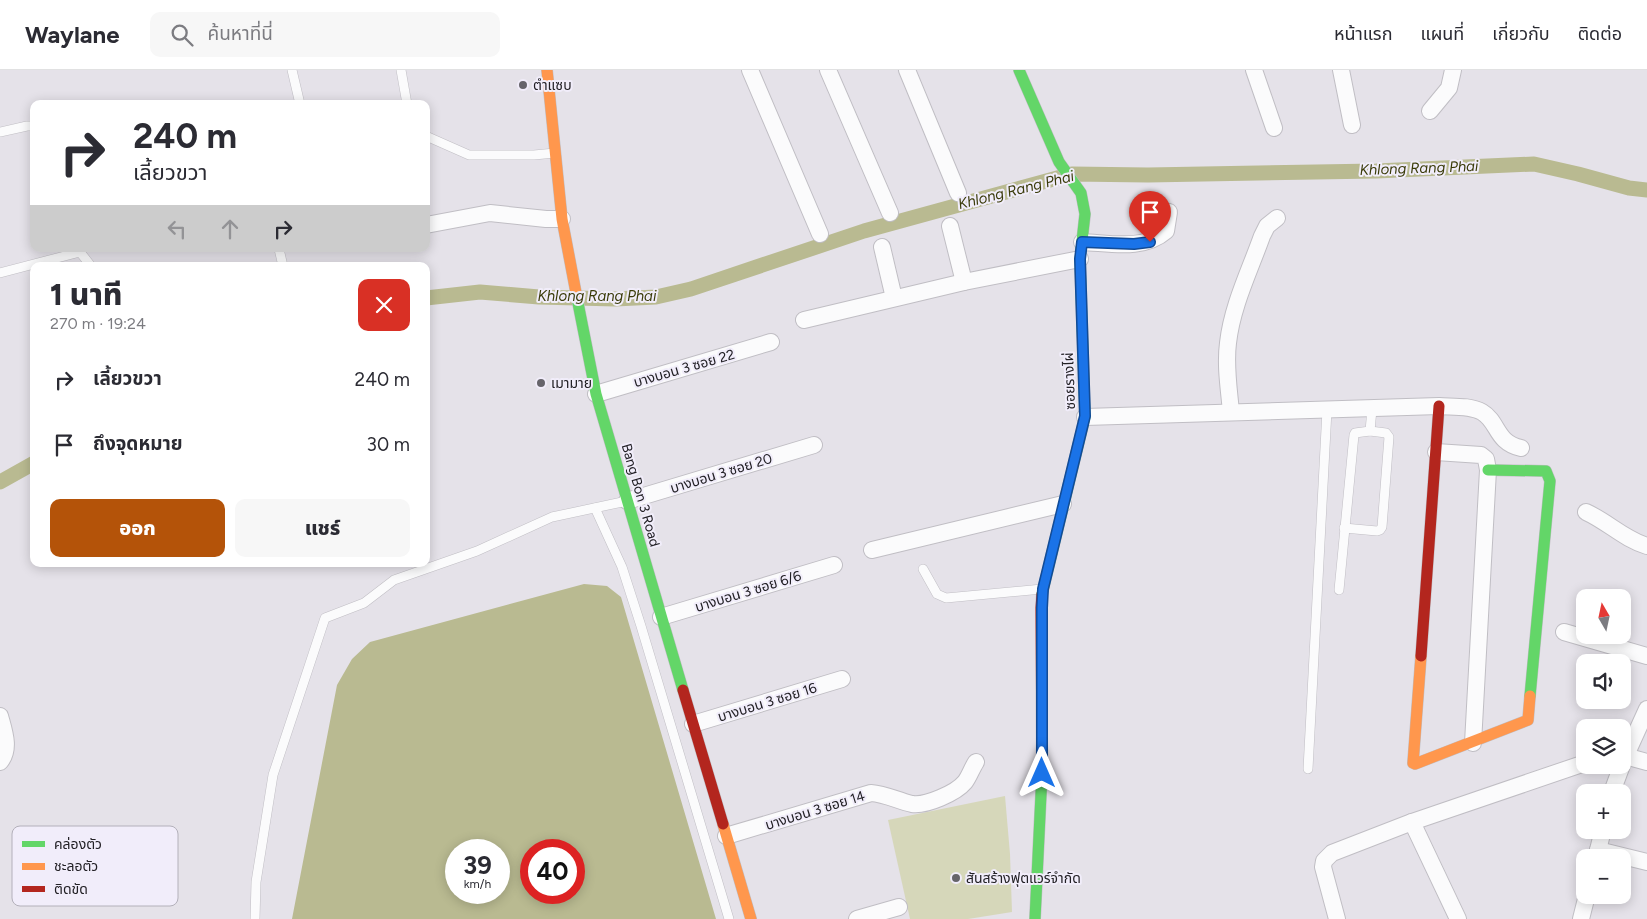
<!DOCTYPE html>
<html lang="th">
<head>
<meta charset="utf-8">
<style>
	body { margin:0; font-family:Figtree,"Noto Sans Thai",sans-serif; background:#f7f7f7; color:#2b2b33; height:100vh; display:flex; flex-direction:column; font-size:19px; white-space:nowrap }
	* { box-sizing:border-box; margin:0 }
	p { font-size:16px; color:#7c7c81 }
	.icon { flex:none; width:28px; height:28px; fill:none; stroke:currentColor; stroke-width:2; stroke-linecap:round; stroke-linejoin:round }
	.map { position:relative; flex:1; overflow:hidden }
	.sheet { position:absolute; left:30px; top:192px; width:400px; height:305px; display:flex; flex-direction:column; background:#fff; border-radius:10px; box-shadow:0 2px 12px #0003 }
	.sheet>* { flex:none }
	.top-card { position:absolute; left:30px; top:30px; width:400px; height:152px; border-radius:10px; box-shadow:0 2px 12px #0003; background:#fff; color:#2b2b33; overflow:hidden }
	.needle { width:32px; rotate:351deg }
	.controls { position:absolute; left:1576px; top:519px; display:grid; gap:10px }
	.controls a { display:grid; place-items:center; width:55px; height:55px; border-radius:10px; background:#fff; box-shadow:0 2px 12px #0003; font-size:25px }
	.speed { position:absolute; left:445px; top:769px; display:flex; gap:10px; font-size:25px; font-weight:700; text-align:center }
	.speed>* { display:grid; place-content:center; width:65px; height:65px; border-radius:50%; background:#fff; box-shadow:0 2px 12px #0003; line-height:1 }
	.speed small { font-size:12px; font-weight:400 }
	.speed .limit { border:8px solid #d22; background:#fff; color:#111 }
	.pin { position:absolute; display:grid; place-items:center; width:42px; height:42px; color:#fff; margin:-51px -21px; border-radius:50% 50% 50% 0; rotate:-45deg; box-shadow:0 0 5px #0007 }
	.pin .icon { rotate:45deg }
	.me { position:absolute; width:55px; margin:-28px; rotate:0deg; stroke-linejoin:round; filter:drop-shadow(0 0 4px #0008) }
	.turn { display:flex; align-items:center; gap:18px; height:105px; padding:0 20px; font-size:22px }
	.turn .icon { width:65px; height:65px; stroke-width:2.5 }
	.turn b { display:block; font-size:35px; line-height:42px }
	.lanes { display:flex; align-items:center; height:48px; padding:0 20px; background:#0003; justify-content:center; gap:25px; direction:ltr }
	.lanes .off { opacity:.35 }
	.round { display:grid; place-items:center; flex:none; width:52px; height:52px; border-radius:10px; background:#f7f7f7 }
	.summary { display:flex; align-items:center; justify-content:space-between; height:85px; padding:0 20px }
	h1 { font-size:30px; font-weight:800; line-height:38px }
	.primary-button { display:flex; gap:10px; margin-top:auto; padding:10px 20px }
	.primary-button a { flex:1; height:58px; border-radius:10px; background:#b45309; color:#fff; font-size:20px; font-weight:800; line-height:58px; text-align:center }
	.primary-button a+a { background:#f7f7f7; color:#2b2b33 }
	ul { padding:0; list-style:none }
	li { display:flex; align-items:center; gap:15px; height:65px; padding:0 20px }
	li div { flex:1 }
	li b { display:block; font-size:19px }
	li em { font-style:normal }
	header { display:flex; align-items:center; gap:30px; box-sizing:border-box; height:70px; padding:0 25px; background:#fff; border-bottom:1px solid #e1e1e2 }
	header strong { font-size:24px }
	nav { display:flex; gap:28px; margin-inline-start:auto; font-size:18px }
	.search { width:350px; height:45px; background:#f7f7f7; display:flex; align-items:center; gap:12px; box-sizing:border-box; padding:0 18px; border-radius:10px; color:#7c7c81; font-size:19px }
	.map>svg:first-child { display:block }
</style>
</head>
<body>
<header>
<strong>Waylane</strong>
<div class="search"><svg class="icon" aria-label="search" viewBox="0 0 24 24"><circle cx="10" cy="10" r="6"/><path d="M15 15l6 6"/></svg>ค้นหาที่นี่</div>
<nav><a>หน้าแรก</a><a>แผนที่</a><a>เกี่ยวกับ</a><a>ติดต่อ</a></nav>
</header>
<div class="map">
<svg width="1647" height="849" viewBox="0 0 1647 849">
	<rect width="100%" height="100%" fill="#e5e2e9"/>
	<!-- green -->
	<polygon fill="#d6d7ba" points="1005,726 1010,784 1012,842 968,849 910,849 888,750"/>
	<!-- water -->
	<path fill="#b9ba91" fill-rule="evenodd" d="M584 514 607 516 621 527 716 849H292L337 615 352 589 370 572ZM456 780H499V822H456ZM531 780H574V822H531Z"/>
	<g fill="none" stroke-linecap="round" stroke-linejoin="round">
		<!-- canal -->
		<g stroke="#b9ba91" stroke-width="15">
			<polyline points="426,228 480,222 539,227 615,229 656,227 691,219 864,161 1072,104 1148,105 1376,101 1534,94 1578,104 1629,118 1647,120"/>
			<polyline points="0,412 34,393"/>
		</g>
		<!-- lane casing -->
		<g stroke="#c0bec4" stroke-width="10">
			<g id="lane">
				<polyline points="292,0 300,34"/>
				<polyline points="401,0 407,34"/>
				<polyline points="0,62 27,56 34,56"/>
				<polyline points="426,66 469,85 534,85 555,83"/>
				<polyline points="279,179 283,196"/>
				<polyline points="0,203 80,182 91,196"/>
				<polyline points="595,438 622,497 641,556 729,849"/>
				<polyline points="1344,458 1377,461 1380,460 1382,457 1389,367 1386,363 1370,361"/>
				<polyline points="923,499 937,524 946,528 1042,519"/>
				<polyline points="1339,520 1354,365 1355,363 1370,361 1372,339"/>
				<polyline points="1308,699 1327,340"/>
				<polyline points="255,849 256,812 273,705 325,548 364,533 394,510 477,481 552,447 627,431"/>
			</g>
		</g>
		<!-- street casing -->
		<g stroke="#c0bec4" stroke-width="18">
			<g id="street">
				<polyline points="750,0 820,164"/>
				<polyline points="828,0 890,143"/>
				<polyline points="907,0 958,123"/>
				<polyline points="1254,0 1274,58"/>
				<polyline points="1341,0 1352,55"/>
				<polyline points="1430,41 1449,18 1453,0"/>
				<polyline points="426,155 490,143 546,149 562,149"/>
				<polyline points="950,156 964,212"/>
				<path d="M1082 172C1110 173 1143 181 1166 161L1169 142"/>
				<polyline points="882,177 894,228"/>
				<polyline points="804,250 964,212 1080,189"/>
				<polyline points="596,324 771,272"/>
				<path d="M1231 342C1229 319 1225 296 1228 273 1232 236 1250 200 1262 166L1267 156 1277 148"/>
				<path d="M1085 347 1439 336C1451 337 1470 335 1482 342 1499 352 1495 372 1521 378"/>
				<polyline points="1436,382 1481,385 1486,389 1488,400 1473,673"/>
				<polyline points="627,431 814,375"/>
				<path d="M1586 442C1608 452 1624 469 1647 476"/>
				<polyline points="872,480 1063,434"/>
				<polyline points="661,547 834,495"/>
				<polyline points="1564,562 1647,586"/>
				<path d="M0 646C4 661 11 679 0 692"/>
				<polyline points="693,654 842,609"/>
				<polyline points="1622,686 1625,686 1647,692"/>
				<polyline points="1622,694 1647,639"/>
				<polyline points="1612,722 1622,695"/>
				<polyline points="1412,752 1458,849"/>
				<path d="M726 766 871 723C886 724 898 731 912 734 926 736 956 723 965 712 969 707 972 698 976 692"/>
				<polyline points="1598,780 1647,792"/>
				<polyline points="1596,788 1603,760"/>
				<polyline points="857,849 899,837"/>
				<polyline points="1337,849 1323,797 1324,791 1332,783 1412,752 1585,693"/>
				<polyline points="1581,849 1587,825"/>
			</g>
		</g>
		<!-- fast casing -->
		<g stroke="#c0bec4" stroke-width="12">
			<g id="fast">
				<polyline points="1019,0 1059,92 1081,123 1085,144 1080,189 1085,347 1042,524"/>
				<polyline points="577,228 596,324 683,620"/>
				<polyline points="1488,400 1546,401 1550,411 1530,626"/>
				<polyline points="1035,849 1042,703"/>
			</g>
		</g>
		<!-- slow casing -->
		<g stroke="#c0bec4" stroke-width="12">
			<g id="slow">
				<polyline points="547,0 562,149 577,228"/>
				<polyline points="1421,586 1413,693 1415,694 1528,650 1530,626"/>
				<polyline points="723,754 751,849"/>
			</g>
		</g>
		<!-- jam casing -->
		<g stroke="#c0bec4" stroke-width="12">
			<g id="jam">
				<polyline points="1421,586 1439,336"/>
				<polyline points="683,620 723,754"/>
				<polyline points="1042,703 1041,538 1042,524"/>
			</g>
		</g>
		<!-- lane -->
		<use href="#lane" stroke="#fbfbfc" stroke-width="9"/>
		<!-- street -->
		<use href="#street" stroke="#fbfbfc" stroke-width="16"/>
		<!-- fast -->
		<use href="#fast" stroke="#63d668" stroke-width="11"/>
		<!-- slow -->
		<use href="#slow" stroke="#ff974d" stroke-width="11"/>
		<!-- jam -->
		<use href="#jam" stroke="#b3261e" stroke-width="11"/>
	</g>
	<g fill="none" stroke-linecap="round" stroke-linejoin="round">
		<!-- route casing -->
		<g stroke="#114b97" stroke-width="12">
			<polyline id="route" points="1042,703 1042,538 1043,519 1085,346 1080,189 1082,172 1134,174 1150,172"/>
		</g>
		<!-- route -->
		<use href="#route" stroke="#1a73e8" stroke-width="9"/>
	</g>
	<!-- markers -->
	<g fill="#66646a" stroke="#f1edfa" stroke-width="2">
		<circle cx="523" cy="15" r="5"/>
		<circle cx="541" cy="313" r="5"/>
		<circle cx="956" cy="808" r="5"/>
	</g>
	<g text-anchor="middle" stroke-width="4" stroke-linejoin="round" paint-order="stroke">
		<!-- poi labels -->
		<g font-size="14" fill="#222025" stroke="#f1edfa" text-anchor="start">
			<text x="533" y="20">ตำแซบ</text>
			<text x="551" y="318">เมามาย</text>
			<text x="966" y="813">สันสร้างฟุตแวร์จำกัด</text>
		</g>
		<!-- street labels -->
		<g font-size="14" fill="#222025" stroke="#f1edfa">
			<text transform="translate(684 298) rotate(-16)" y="5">บางบอน 3 ซอย 22</text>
			<text transform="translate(1069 311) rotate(-92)" y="5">ซอยรางไผ่</text>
			<text transform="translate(721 403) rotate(-17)" y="5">บางบอน 3 ซอย 20</text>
			<text transform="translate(641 425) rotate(74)" y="5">Bang Bon 3 Road</text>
			<text transform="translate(748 521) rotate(-17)" y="5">บางบอน 3 ซอย 6/6</text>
			<text transform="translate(767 632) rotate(-17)" y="5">บางบอน 3 ซอย 16</text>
			<text transform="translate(815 740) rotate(-17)" y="5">บางบอน 3 ซอย 14</text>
		</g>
		<!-- water labels -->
		<g font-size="15" font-style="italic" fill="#3a3b09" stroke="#f1edfa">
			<text transform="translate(1419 98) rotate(-2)" y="5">Khlong Rang Phai</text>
			<text transform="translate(1016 120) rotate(-14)" y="5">Khlong Rang Phai</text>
			<text x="597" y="231">Khlong Rang Phai</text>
		</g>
	</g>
	<!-- legend -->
	<rect x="12" y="756" width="166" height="80" rx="8" fill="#f1edfa" stroke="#b3b0ba" stroke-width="1"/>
	<rect x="22" y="771" width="23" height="6" fill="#63d668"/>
	<rect x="22" y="793" width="23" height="7" fill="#ff974d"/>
	<rect x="22" y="816" width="23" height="6" fill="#b3261e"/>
	<g font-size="14" fill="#222025">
		<text x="54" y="779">คล่องตัว</text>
		<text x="54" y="801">ชะลอตัว</text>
		<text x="54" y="824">ติดขัด</text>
	</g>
</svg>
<div class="controls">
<a><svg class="needle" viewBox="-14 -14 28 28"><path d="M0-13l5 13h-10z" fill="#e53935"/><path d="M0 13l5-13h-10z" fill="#7c7c81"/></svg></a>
<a><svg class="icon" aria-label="sound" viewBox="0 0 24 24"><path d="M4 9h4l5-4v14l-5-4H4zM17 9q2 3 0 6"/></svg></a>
<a><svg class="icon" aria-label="layers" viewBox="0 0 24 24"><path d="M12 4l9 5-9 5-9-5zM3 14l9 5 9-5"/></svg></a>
<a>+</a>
<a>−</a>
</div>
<div class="speed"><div>39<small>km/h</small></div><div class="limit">40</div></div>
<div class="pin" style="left:1150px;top:172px;background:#d93025"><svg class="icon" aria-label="arrive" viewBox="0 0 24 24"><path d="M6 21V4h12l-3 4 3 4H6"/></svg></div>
<svg class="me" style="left:1042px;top:703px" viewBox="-20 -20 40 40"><path d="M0-17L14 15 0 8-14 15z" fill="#1a73e8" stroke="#fff" stroke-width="4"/></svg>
<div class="top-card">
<div class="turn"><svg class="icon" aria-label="right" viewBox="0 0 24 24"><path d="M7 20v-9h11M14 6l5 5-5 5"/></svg><div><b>240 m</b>เลี้ยวขวา</div></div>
<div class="lanes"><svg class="icon off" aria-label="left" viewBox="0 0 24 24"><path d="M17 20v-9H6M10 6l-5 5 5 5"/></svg><svg class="icon off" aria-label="ahead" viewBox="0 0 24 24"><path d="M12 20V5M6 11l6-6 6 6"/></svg><svg class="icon" aria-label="right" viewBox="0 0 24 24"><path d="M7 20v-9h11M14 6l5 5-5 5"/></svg></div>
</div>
<section class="sheet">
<div class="summary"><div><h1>1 นาที</h1><p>270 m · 19:24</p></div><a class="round" style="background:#d93025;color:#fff"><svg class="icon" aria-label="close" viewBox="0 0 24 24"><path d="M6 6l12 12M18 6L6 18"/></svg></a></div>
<ul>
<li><svg class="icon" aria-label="right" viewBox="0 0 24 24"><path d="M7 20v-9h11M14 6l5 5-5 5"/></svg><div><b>เลี้ยวขวา</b></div><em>240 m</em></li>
<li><svg class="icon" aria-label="arrive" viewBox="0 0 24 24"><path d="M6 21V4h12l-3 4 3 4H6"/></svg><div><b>ถึงจุดหมาย</b></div><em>30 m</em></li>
</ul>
<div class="primary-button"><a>ออก</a><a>แชร์</a></div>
</section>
</div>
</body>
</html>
